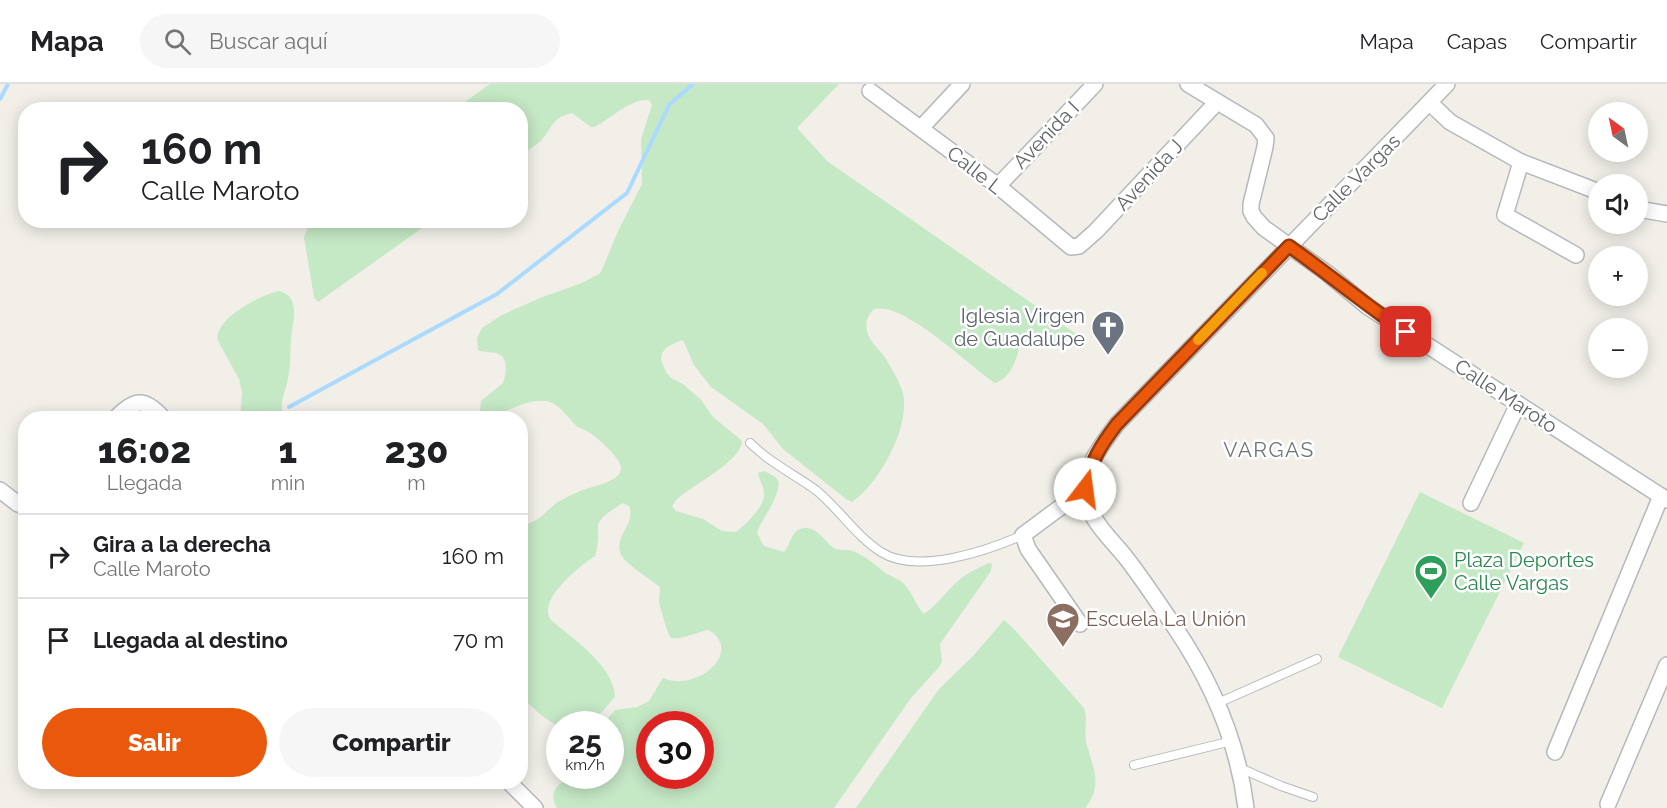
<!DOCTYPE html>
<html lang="es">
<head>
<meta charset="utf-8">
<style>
	body { margin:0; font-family:Raleway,sans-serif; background:#f6f6f6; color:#202124; height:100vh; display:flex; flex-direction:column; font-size:22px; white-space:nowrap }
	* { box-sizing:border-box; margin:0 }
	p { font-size:20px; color:#757577 }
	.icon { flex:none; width:33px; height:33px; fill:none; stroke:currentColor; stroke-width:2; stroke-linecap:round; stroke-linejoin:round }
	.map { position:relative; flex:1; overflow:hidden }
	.side { position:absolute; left:18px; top:327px; width:510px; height:378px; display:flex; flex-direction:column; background:#fff; border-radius:24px; box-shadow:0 3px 15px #0003 }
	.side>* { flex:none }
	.banner { position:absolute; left:18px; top:18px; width:510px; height:126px; border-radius:24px; box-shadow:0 3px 15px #0003; background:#fff; color:#202124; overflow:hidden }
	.needle { width:39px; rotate:327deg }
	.controls { position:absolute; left:1588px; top:18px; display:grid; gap:12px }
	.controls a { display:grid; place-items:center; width:60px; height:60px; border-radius:50%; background:#fff; box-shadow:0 3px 15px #0003; font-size:30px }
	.speed { position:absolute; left:546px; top:627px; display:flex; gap:12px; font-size:30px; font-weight:700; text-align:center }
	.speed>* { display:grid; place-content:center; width:78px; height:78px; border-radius:50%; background:#fff; box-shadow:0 3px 15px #0003; line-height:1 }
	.speed small { font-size:15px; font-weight:400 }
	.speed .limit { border:9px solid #d22; background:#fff; color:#111 }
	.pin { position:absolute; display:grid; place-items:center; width:51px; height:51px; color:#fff; margin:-26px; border-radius:12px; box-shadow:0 3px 9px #0006 }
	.me { position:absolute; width:66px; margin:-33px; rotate:15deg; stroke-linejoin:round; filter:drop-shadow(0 0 4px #0008) }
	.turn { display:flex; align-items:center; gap:21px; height:126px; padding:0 24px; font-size:27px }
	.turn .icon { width:78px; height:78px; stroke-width:2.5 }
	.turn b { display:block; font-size:42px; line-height:51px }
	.eta { display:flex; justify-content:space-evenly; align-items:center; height:102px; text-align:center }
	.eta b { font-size:36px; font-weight:800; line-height:42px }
	.cta { display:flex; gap:12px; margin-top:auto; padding:12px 24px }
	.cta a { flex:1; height:69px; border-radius:36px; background:#ea580c; color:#fff; font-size:24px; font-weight:800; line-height:69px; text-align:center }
	.cta a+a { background:#f6f6f6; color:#202124 }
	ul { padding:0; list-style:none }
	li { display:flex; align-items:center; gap:18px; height:84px; padding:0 24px; border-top:2px solid #e0e0e0 }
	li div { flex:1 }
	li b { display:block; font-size:22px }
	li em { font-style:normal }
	header { display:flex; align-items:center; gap:36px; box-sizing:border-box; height:84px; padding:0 30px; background:#fff; border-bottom:2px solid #e0e0e0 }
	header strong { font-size:28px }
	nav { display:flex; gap:33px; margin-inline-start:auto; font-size:21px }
	.search { width:420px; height:54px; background:#f6f6f6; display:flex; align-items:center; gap:15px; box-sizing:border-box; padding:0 21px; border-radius:33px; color:#757577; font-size:22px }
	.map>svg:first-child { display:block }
</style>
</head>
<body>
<header>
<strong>Mapa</strong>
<div class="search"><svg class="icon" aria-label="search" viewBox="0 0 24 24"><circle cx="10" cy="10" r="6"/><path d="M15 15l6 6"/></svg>Buscar aquí</div>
<nav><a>Mapa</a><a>Capas</a><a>Compartir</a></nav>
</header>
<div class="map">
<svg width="1667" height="724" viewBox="0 0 1667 724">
	<rect width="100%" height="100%" fill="#f1efe8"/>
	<!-- green -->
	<g fill="#c5e8c5" fill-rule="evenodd">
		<path d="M490 0H839L797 44 827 77 1079 252 1064 255 1053 261 1029 249 1021 252C1019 269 1013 294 995 299 971 284 901 214 873 226 867 232 865 239 867 247 869 258 882 267 887 277 893 286 898 296 902 306 913 339 879 400 852 418L846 415 783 365 763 340 711 303 694 281 684 258 682 256 667 263 662 269 661 276 666 288 671 294 683 300 701 316 713 333 741 356 742 359C738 379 691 402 676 416L672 422 676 427 703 435 722 447 736 448C746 440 766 422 764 408 763 401 759 395 758 389L764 387C768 389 775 392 777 395 785 405 762 435 758 446L757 449 764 462 784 468C791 461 790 447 803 444 816 441 825 458 834 464 840 467 846 465 852 467 865 471 876 482 887 490 893 493 899 495 903 499 913 508 916 523 924 530 939 520 949 503 963 493 971 487 981 483 989 479L992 480 991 487 940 560 942 577 939 583 911 614 834 724H557C548 708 557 702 569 692H610V640H603L615 626 637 623 649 617 663 594C697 609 744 568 709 546 696 548 682 556 671 554 668 551 659 520 659 517 659 512 660 508 660 503 650 495 638 488 628 479 604 457 638 442 629 422L623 419C584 443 605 438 595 472 580 482 536 516 551 536 572 554 615 583 615 613L591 640H560L559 643 542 632 528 619 521 605V442C536 439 544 430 555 420 562 415 572 411 580 407 589 403 623 398 621 383 620 374 598 354 590 349 586 346 582 345 578 343 568 335 560 319 546 317 524 314 505 332 484 332L480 327 481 317 503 299C506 290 509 274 498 270 492 267 484 269 478 266L477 254 482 244 502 231 540 214 582 199 599 190 602 186 618 147 642 100 641 55 652 21 649 16C629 15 611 35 594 43H591L572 29C554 33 554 40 544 53 539 60 528 66 521 71L520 26 455 25ZM650 640H700V692H650Z"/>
		<polygon points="311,137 311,136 432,137 318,218 314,213 304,153"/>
		<path d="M279 207C302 213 292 238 291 256 290 268 291 281 288 294 286 307 277 322 285 334H240L242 308 239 295 218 257C213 235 260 211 279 207Z"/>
		<polygon points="1420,408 1524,459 1442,624 1338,573"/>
		<path d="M1004 536 1014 545 1084 624C1088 636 1084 645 1086 657 1091 681 1105 700 1085 724H856L939 605 973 572Z"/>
	</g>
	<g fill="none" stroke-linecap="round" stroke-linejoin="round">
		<!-- stream -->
		<g stroke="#aadaff" stroke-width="4">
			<polyline points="0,15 8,0"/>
			<polyline points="289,323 497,210 627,109 669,21 693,0"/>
		</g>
		<!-- lane casing -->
		<g stroke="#b5b8bc" stroke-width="10">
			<g id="lane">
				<path d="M750 359C758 366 766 374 775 379 789 389 804 397 817 407 840 426 856 452 881 468 917 491 987 467 1023 451"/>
				<polyline points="1218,619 1317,575"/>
				<polyline points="1134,681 1232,657"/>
				<polyline points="1240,684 1281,702 1313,713"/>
			</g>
		</g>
		<!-- street casing -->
		<g stroke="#b5b8bc" stroke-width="18">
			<g id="street">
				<polyline points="1188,0 1256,41 1266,54 1265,63 1251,120 1251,127 1254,133 1264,144 1327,189 1368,223 1667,416"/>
				<polyline points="870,7 998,102 1071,163 1079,162 1096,147 1217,18"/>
				<polyline points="1430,19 1450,38 1521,78 1599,108"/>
				<polyline points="921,44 962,0"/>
				<polyline points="1521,78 1505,131 1576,171"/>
				<polyline points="998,102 1095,0"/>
				<polyline points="1638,125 1667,130"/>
				<path d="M116 334C135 314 145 314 163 334"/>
				<polyline points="0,406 18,420 26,421"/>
				<polyline points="1471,419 1518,320"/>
				<polyline points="1080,540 1028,465 1023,451 1085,405"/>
				<polyline points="1555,668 1661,412"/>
				<polyline points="509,698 535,724"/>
				<polyline points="1608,720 1667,581"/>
				<path d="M1246 724C1238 657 1212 598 1174 542 1159 520 1144 497 1127 475 1110 453 1086 435 1086 405 1085 381 1103 359 1117 340L1447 0"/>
			</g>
		</g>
		<!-- lane -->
		<use href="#lane" stroke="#fff" stroke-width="8"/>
		<!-- street -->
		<use href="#street" stroke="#fff" stroke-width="15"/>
	</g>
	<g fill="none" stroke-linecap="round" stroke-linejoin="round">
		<!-- route casing -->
		<g stroke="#983908" stroke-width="15">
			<path id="route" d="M1085 405C1091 377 1100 362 1117 340L1289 162C1329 190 1365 221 1406 248"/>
		</g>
		<!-- route -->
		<use href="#route" stroke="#ea580c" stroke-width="10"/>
		<!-- slow -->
		<polyline stroke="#f59e0b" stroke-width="10" points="1198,256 1262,189"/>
	</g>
	<!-- icons -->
	<defs>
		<g id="church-pin" transform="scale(1.725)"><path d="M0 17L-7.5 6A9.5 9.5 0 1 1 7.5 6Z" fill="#6b7280" stroke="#fff"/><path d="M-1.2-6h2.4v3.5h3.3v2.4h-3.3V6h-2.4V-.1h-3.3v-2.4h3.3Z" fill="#fff"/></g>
		<g id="stadium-pin" transform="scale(1.725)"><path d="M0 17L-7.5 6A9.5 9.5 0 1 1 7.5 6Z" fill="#2e9e5b" stroke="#fff"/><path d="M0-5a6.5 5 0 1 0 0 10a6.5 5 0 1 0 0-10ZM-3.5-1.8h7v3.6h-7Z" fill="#fff"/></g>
		<g id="school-pin" transform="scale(1.725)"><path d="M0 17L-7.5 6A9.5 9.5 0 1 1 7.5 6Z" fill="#8d6e63" stroke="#fff"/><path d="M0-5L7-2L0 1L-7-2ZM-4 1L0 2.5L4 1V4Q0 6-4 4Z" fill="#fff"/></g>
	</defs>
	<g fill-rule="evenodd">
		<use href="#church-pin" x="1108" y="243"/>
		<use href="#stadium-pin" x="1431" y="487"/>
		<use href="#school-pin" x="1063" y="535"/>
	</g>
	<g text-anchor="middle" stroke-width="5" stroke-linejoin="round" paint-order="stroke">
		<!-- street labels -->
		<g font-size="20" fill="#5f6368" stroke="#fff">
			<text transform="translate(1046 51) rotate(-46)" y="7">Avenida I</text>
			<text transform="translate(975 86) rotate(38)" y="7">Calle L</text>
			<text transform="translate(1149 91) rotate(-47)" y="7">Avenida J</text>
			<text transform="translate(1356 94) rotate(-45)" y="7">Calle Vargas</text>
			<text transform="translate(1506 312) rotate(33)" y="7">Calle Maroto</text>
		</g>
		<!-- worship labels -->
		<g font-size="20" fill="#5b616d" stroke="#fff" text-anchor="end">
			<text x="1085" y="239">Iglesia Virgen<tspan x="1085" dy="23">de Guadalupe</tspan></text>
		</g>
		<!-- leisure labels -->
		<g font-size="20" fill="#27864d" stroke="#fff" text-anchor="start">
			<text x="1454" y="483">Plaza Deportes<tspan x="1454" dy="23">Calle Vargas</tspan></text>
		</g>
		<!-- education labels -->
		<g font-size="20" fill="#785e54" stroke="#fff" text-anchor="start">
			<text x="1086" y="542">Escuela La Unión</text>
		</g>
		<!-- neighbourhood labels -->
		<g font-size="21" letter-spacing="1.5" fill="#70757a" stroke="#fff">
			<text x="1269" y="373">VARGAS</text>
		</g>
	</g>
</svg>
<div class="controls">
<a><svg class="needle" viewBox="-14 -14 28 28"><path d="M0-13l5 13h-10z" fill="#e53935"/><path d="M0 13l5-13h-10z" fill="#757577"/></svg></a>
<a><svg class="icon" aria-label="sound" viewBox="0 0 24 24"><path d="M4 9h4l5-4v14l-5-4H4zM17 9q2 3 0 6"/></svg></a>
<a>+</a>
<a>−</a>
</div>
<div class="speed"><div>25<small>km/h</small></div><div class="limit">30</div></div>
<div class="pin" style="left:1406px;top:248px;background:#d93025"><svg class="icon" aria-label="arrive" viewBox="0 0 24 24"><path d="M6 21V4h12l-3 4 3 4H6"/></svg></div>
<svg class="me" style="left:1085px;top:405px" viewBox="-20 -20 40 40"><circle r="19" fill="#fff"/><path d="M0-13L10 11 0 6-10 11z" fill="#ea580c"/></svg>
<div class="banner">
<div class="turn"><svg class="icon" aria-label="right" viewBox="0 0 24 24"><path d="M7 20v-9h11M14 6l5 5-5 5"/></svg><div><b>160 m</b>Calle Maroto</div></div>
</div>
<section class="side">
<div class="eta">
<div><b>16:02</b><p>Llegada</p></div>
<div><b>1</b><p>min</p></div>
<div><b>230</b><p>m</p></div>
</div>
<ul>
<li><svg class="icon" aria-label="right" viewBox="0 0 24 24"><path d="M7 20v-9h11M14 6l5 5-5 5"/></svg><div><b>Gira a la derecha</b><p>Calle Maroto</p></div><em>160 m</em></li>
<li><svg class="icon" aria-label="arrive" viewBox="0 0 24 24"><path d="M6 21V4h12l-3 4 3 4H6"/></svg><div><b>Llegada al destino</b></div><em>70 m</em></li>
</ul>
<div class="cta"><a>Salir</a><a>Compartir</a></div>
</section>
</div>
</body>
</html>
